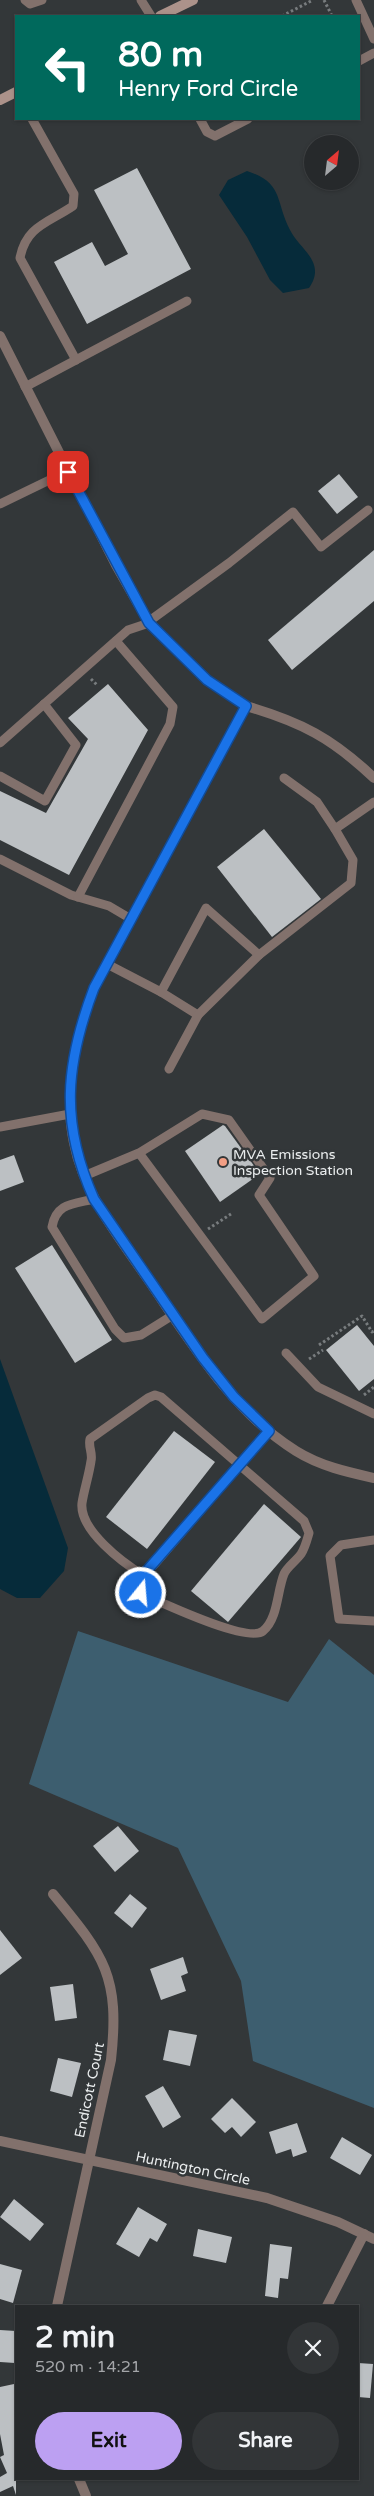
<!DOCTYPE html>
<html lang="en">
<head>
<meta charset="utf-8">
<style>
	body { margin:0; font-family:"Varela Round",sans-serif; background:#323537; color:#f1f3f6; height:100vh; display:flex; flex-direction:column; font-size:19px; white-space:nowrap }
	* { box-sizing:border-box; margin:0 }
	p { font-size:16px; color:#a4a6a9 }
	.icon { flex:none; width:28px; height:28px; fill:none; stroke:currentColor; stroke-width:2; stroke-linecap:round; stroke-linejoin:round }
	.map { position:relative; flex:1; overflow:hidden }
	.drawer { position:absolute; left:15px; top:2305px; width:344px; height:175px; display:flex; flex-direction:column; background:#26292b; border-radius:0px; box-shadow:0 1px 4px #0004,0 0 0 1px #424547 }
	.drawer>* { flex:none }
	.top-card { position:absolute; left:15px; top:15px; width:345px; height:105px; border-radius:0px; box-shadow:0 1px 4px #0004,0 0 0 1px #424547; background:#00695c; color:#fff; overflow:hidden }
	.needle { width:32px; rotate:28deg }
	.fabs { position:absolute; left:304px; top:135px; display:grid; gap:10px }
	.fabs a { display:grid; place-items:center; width:55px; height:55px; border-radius:50%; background:#26292b; box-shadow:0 1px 4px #0004,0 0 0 1px #424547; font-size:25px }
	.pin { position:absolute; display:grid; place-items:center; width:42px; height:42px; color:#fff; margin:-21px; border-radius:10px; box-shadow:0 2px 8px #0006 }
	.me { position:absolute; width:55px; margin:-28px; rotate:17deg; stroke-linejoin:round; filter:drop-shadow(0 0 4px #0008) }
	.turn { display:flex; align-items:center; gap:18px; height:105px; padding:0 20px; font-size:22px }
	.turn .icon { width:65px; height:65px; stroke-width:2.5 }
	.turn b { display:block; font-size:35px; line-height:42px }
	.round { display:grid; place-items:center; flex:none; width:52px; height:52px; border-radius:26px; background:#323537 }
	.head { display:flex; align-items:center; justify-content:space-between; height:85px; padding:0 20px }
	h1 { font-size:30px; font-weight:800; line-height:38px }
	.cta { display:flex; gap:10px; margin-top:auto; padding:10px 20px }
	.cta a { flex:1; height:58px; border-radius:30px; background:#bca0f2; color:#111; font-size:20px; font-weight:800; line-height:58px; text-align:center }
	.cta a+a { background:#323537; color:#f1f3f6 }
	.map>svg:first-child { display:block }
</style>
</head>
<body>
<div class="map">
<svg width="374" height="2496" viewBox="0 0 374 2496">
	<rect width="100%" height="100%" fill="#333739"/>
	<!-- green -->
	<polygon fill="#3d5e6f" points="78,1631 288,1702 329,1639 374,1675 374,2108 253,2061 241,1981 178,1848 29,1784"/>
	<!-- water -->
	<g fill="#062b3a">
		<path d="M247 171C284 183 275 201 290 230 300 250 327 262 309 288L283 293 270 280 247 237 219 195 228 180Z"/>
		<polygon points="0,1359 68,1548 64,1571 40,1598 17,1598 0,1589"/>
	</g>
	<!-- building -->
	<g fill="#bcc0c3">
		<polygon points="137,168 191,269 87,324 54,262 92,242 105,266 128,254 94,190"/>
		<polygon points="339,474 358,497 337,514 318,491"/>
		<polygon points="374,550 374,601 292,670 268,640"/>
		<polygon points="108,684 148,730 69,875 0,840 0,791 46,813 88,739 68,718"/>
		<polygon points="264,829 321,899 272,937 217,867"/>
		<polygon points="223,1125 225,1126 260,1174 220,1202 185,1151"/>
		<polygon points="14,1155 24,1182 0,1191 0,1160"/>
		<polygon points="52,1245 112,1340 75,1363 15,1268"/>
		<polygon points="357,1325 374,1346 374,1379 359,1391 326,1350"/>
		<polygon points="174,1431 215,1462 147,1549 106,1517"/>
		<polygon points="264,1504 301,1537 228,1622 191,1591"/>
		<polygon points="118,1826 139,1851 115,1872 93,1846"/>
		<polygon points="130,1894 147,1908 132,1928 114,1913"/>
		<polygon points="0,1930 22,1958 0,1975"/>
		<polygon points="183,1957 188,1973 181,1976 186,1991 161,2000 150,1969"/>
		<polygon points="73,1984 77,2018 55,2021 50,1987"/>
		<polygon points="169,2030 197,2035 190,2066 163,2060"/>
		<polygon points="58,2058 81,2063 72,2097 50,2091"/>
		<polygon points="163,2086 181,2117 163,2128 145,2096"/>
		<polygon points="232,2098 256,2122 241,2137 232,2127 225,2133 211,2119"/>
		<polygon points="297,2123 307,2152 293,2157 291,2149 276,2154 269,2132"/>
		<polygon points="342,2137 372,2155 360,2175 330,2158"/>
		<polygon points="14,2199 44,2224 30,2241 0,2217"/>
		<polygon points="138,2207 167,2224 157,2242 150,2238 139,2257 116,2244"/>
		<polygon points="198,2229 232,2237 226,2263 193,2256"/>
		<polygon points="270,2244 292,2247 288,2279 280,2278 278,2298 265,2296"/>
		<polygon points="0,2264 22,2270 13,2303 0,2299"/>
		<polygon points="0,2330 16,2331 15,2363 0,2362"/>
		<polygon points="358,2363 373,2364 370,2398 358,2397"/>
		<polygon points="14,2384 16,2394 16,2495 13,2486 0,2492 0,2477 7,2473 0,2457 4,2455 0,2434 0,2387"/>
	</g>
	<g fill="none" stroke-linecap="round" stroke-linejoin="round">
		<!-- path -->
		<g stroke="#787c7e" stroke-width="3" stroke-dasharray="2.5 2.5" stroke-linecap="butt">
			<polyline points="324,0 332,16"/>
			<polyline points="282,16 313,0"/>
			<polyline points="91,679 98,686"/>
			<polyline points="208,1229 231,1214"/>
			<polyline points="319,1345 362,1316 372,1332 374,1331"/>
			<polyline points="309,1359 323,1350"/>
			<polyline points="364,1395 374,1387"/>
		</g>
		<!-- lane -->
		<g stroke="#82716c" stroke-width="9">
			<polyline points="25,0 30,4 42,0"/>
			<polyline points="141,0 151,16"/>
			<polyline points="356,0 374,39"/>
			<polyline points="359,61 374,53"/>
			<path d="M32 119 74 194 73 206C48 223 26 226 20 258L76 360"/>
			<polyline points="200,119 207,132 215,136 248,119"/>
			<polyline points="25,387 187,301"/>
			<polyline points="0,504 68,471"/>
			<polyline points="148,622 229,563 293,512 321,547 368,510"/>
			<polyline points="0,743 128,630 149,623"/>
			<polyline points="0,776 45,801 76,745 44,704"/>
			<polyline points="284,778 317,802 335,829"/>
			<polyline points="0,859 71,895 109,906 131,919"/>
			<polyline points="78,897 170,724 173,707 116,641"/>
			<polyline points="107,964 161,992 198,1015"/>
			<polyline points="161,992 206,908 259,955"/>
			<polyline points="169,1069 198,1015 259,955 351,883 353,860 335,829 374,802"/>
			<polyline points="0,1127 70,1114"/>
			<polyline points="84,1176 139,1153 262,1319 314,1276 259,1195 270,1178 229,1120 202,1114 139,1153"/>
			<path d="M94 1199C73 1204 56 1203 52 1227L115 1329 124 1338 141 1335 173 1315"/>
			<polyline points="286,1353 318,1387 374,1414"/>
			<polyline points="374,1540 341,1545 330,1556 339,1619 374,1621"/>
			<path d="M143 1575C123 1563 79 1530 82 1503 84 1490 89 1475 91 1461 93 1453 88 1447 90 1439L148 1398 155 1395 161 1397 304 1521 309 1533C307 1540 305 1548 301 1554 296 1561 287 1567 284 1574 277 1591 278 1619 263 1631 249 1643 169 1606 151 1598L141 1593C138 1580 143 1575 153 1566L269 1431"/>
		</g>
		<!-- street -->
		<g stroke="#82716c" stroke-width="10">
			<polyline points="0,336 116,565 149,623 207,680 246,706"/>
			<path d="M374 778C332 738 301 722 246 706L94 988C76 1037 63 1091 74 1143 84 1194 118 1236 147 1278 189 1339 231 1411 296 1451 320 1466 347 1472 374 1478"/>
			<path d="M53 1894C105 1957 120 1976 111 2060L57 2306"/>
			<polyline points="0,2141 267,2198 338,2222 374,2239"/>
			<polyline points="327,2306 364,2234"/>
			<polyline points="79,2479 86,2496"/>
		</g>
		<!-- secondary -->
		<g stroke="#ac928a" stroke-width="10">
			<polyline points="160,16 193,0"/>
			<polyline points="0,100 16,92"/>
		</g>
	</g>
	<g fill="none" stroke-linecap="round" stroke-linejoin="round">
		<!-- route casing -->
		<g stroke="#114b97" stroke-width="12">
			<path id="route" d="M68 472 149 623 207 680 246 706 94 988C65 1065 60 1123 94 1199L203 1358 234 1397 269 1431 143 1575 139 1585 141 1593"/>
		</g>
		<!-- route -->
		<use href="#route" stroke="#1a73e8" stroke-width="9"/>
	</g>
	<!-- markers -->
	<circle fill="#f39f85" stroke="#333739" stroke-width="2" cx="223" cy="1162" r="5"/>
	<g text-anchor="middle" stroke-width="5" stroke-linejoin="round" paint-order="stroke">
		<!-- poi labels -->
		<g font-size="14" fill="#eaedee" stroke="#333739" text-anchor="start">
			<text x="233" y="1159">MVA Emissions<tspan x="233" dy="16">Inspection Station</tspan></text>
		</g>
		<!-- street labels -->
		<g font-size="14" fill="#eaedee" stroke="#333739">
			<text transform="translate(89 2090) rotate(-78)" y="5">Endicott Court</text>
			<text transform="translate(193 2168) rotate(12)" y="5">Huntington Circle</text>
		</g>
	</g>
</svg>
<div class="fabs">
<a><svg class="needle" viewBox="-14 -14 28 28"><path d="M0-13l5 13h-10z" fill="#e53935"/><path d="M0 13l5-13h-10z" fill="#a4a6a9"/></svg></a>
</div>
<div class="pin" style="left:68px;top:472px;background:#d93025"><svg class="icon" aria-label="arrive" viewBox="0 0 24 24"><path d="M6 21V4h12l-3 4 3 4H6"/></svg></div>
<svg class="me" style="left:141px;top:1593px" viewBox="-20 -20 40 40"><circle r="17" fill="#1a73e8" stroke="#fff" stroke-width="3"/><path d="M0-11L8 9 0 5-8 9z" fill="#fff"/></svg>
<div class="top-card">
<div class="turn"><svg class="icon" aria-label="left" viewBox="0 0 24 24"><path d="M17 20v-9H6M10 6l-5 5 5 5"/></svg><div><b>80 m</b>Henry Ford Circle</div></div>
</div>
<section class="drawer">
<div class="head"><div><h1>2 min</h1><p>520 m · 14:21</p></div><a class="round"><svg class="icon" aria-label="close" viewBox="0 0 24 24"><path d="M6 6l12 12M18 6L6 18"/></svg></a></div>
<div class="cta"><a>Exit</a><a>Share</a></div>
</section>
</div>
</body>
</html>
